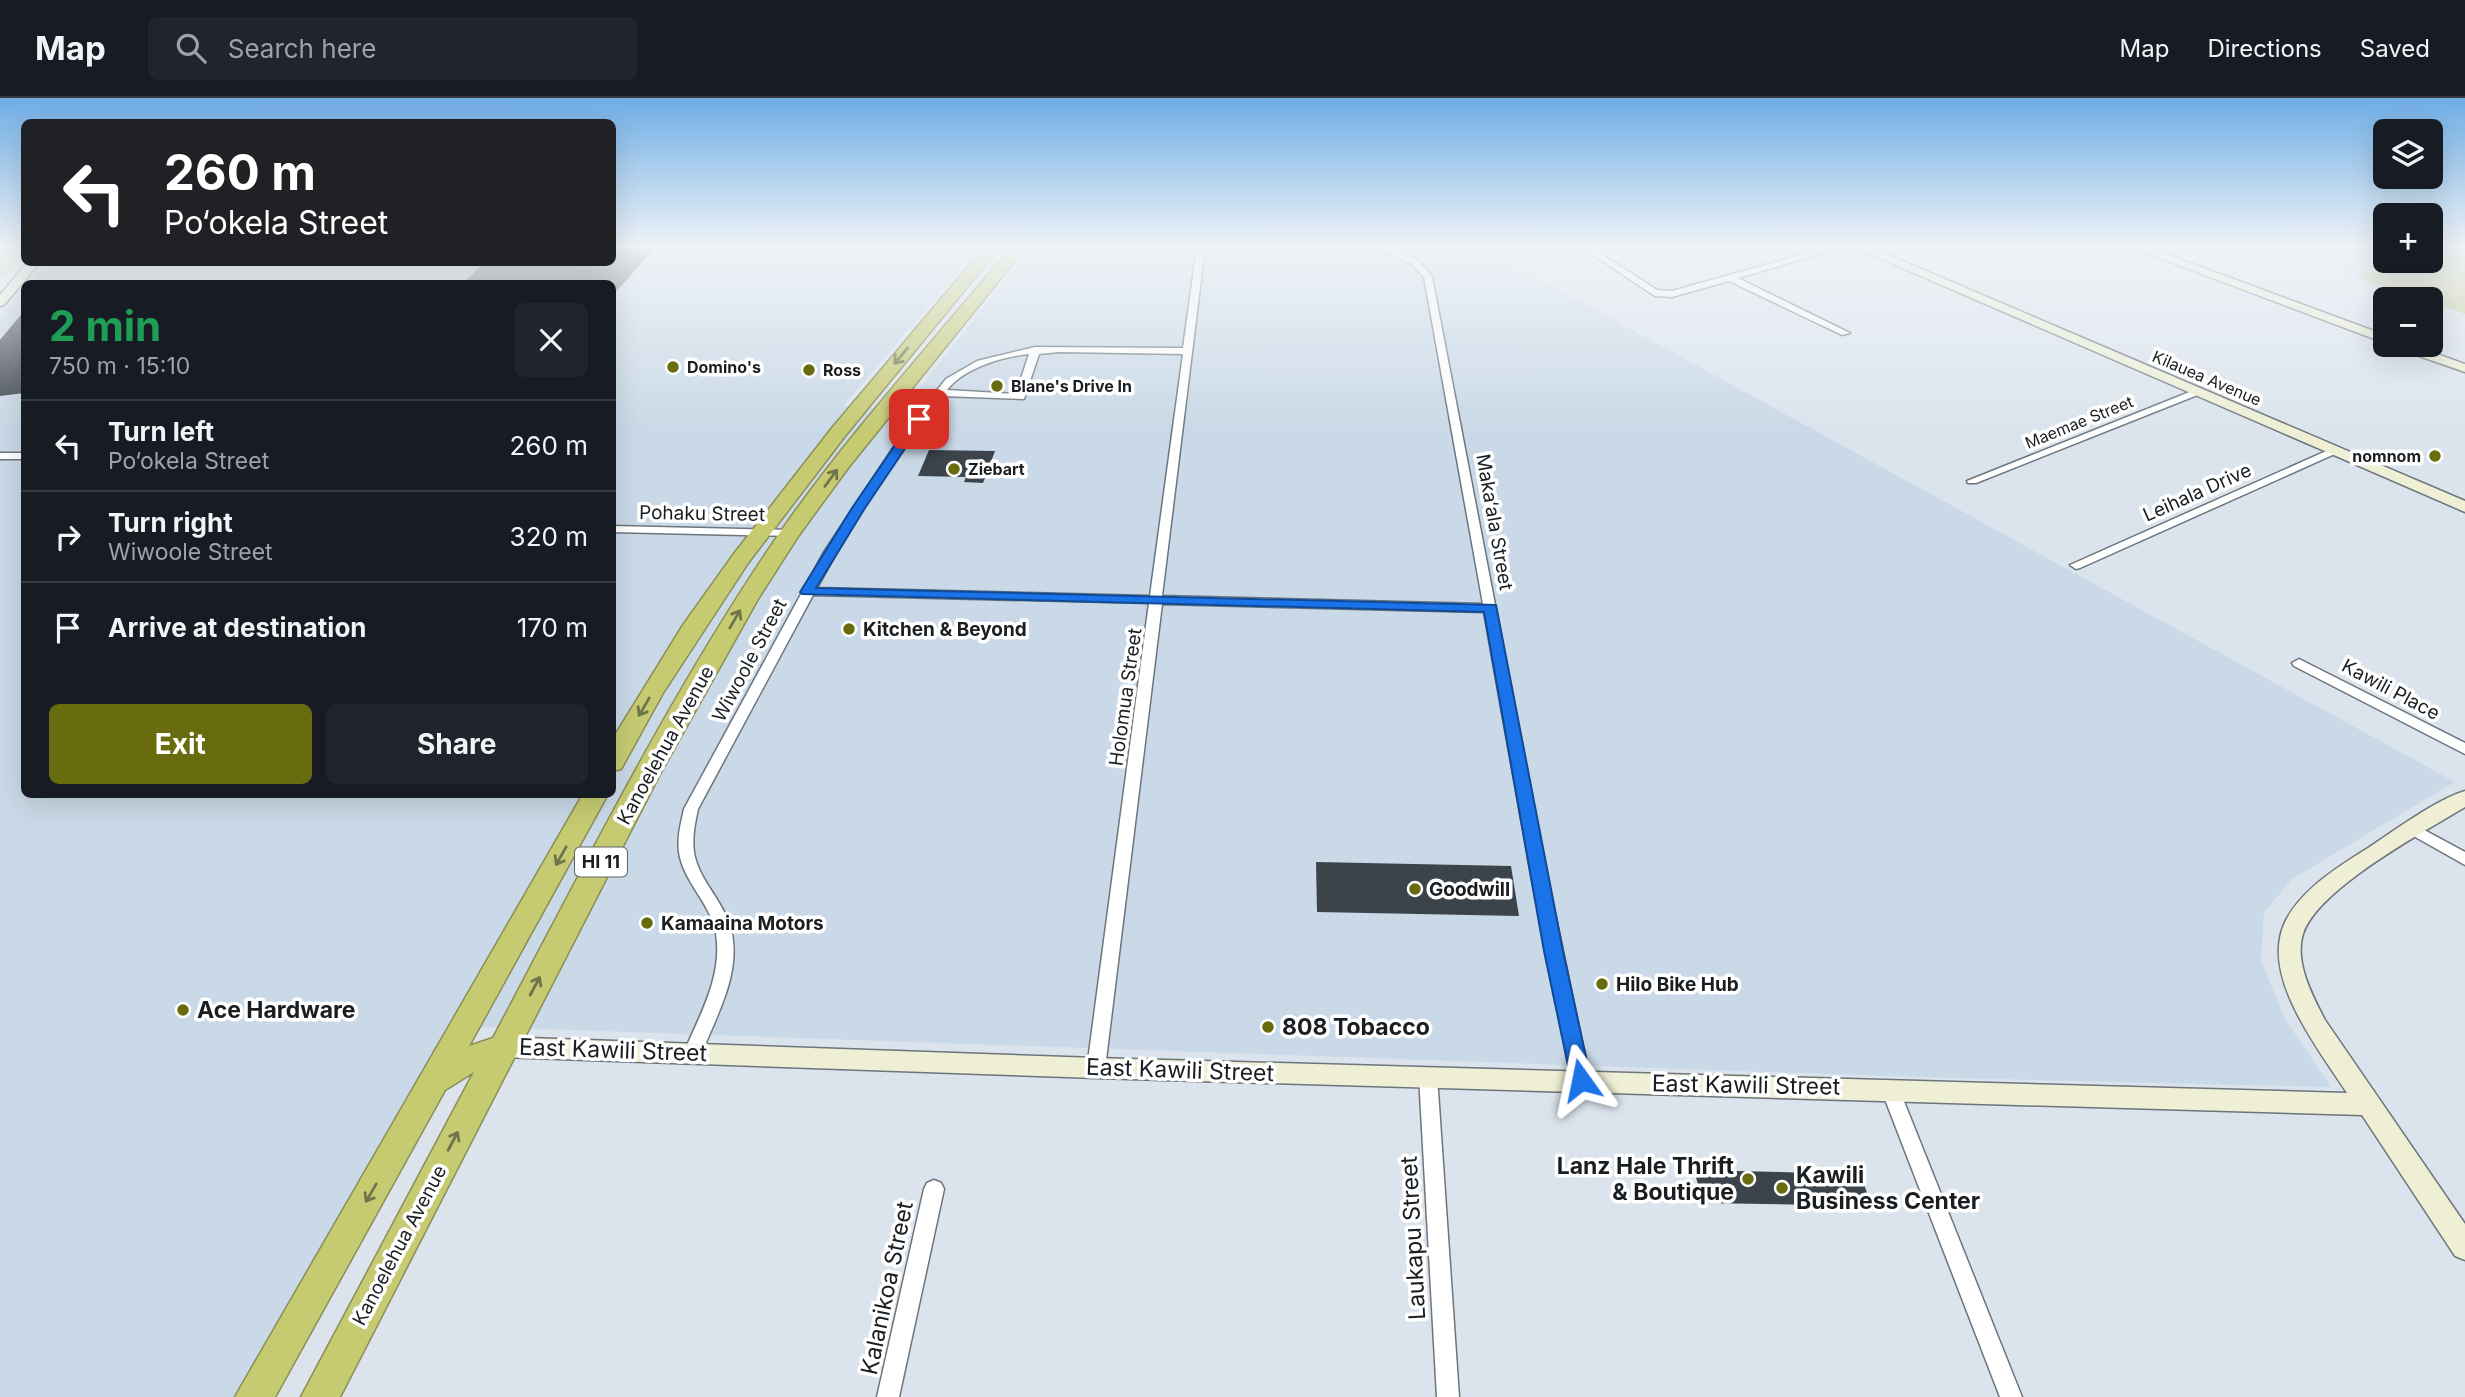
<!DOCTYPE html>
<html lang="en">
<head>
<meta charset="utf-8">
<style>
	body { margin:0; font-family:Inter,sans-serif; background:#20242c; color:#f1f3f6; height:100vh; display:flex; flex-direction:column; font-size:26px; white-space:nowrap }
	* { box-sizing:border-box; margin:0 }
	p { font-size:23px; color:#9ea1a6 }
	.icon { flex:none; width:38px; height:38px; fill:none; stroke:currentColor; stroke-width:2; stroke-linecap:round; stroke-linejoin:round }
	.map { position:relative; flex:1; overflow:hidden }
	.sheet { position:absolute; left:21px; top:182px; width:595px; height:518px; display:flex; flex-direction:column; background:#171b24; border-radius:10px; box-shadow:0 7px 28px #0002 }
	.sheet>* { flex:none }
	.hud { position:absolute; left:21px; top:21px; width:595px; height:147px; border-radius:10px; box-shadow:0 7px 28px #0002; background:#202124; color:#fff; overflow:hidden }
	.controls { position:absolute; left:2373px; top:21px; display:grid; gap:14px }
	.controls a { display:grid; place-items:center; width:70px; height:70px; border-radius:10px; background:#171b24; box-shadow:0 7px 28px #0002; font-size:35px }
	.pin { position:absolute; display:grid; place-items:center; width:60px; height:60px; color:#fff; margin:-30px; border-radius:14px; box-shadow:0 4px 10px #0006 }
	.me { position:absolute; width:77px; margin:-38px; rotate:348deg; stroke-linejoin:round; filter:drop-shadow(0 0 5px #0008) }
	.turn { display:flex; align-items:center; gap:24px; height:147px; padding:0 28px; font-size:32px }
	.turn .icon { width:91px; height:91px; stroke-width:2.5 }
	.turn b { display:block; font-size:49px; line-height:60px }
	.round { display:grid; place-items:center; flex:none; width:74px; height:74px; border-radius:10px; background:#20242c }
	.summary { display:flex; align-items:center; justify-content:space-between; height:119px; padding:0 28px }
	h1 { font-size:42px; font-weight:700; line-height:52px; color:#1e9e55 }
	.button { display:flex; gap:14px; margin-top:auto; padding:14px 28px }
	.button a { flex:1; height:80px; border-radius:10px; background:#696c0e; color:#fff; font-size:28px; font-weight:700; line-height:80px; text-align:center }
	.button a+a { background:#20242c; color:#f1f3f6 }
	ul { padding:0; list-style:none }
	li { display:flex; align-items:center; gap:21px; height:91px; padding:0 28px; border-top:2px solid #363941 }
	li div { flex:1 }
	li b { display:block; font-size:26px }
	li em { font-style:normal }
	header { display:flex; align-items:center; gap:42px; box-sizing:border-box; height:98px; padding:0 35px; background:#171b24; border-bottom:2px solid #363941 }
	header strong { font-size:33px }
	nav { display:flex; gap:38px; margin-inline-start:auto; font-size:24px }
	.search { width:490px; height:63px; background:#20242c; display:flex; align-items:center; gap:18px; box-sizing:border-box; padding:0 24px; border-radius:10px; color:#9ea1a6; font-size:26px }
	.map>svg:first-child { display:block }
</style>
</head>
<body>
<header>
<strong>Map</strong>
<div class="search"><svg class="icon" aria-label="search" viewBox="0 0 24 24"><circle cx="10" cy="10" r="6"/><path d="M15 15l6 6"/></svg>Search here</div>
<nav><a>Map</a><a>Directions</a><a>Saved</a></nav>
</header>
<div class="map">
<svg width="2465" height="1299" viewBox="0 0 2465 1299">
	<rect width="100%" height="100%" fill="#dbe4ed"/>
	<!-- built -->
	<g fill="#cad9e7">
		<polygon points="613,149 979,149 843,308 902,312 1032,149 1481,149 2455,684 2292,781 2264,815 2261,863 2285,921 2331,989 1911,979 457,928 245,1299 0,1299 0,219 24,192 24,696 612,696 612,186 30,185 46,165 612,164"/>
		<polygon points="2268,149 2385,149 2385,163 2431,163 2431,149 2465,149 2465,216 2431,204 2431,201 2422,201"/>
	</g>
	<!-- green -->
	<g fill="#c7cb94">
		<polygon points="0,149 24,149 24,160 0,181"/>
		<polygon points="2431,149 2465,149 2465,216 2431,204 2431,201 2422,201 2358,180 2388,163 2431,163"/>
	</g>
	<!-- building -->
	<g fill="#3c444b">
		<polygon points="612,149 656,149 612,198 612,186 462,186 485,164 612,164"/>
		<polygon points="24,213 24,295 0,298 0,242"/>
		<polygon points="929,352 995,353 983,385 964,384 966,379 918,378"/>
		<polygon points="1316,764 1511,768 1519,818 1317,814"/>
		<polygon points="1694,1072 1860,1076 1872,1108 1703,1105"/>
	</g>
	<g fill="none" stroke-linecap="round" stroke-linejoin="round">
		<!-- street casing -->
		<g stroke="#6c757c" stroke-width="3">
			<g id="street">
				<path d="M1197 149H1205L1162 498 1483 506 1424 179 1410 165 1374 149C1398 149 1419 159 1432 179L1548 782 1590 982 1587 987 1581 990 1575 987 1572 982 1532 782 1484 514 1162 506 1105 970 1102 975 1096 977 1090 975 1087 970 1149 505 813 497 698 711C695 725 692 739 694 754 698 783 726 804 732 836 740 877 717 917 702 954L699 959 693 961 687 959 684 954C700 917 723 877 716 836 711 805 683 784 679 754 677 739 681 725 684 711L824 454 905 332 946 281 977 263 1035 249 1183 250ZM1059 254 1183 256 1150 498 817 490C853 423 896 358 942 298L1024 301 1039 256ZM1029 256 1016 296 947 292C964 270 1002 259 1029 256Z"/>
				<polygon points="1581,149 1591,149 1657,192 1672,193 1829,149 1844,149 1738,180 1850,235 1842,237 1729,183 1672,199 1655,198"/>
				<polygon points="2197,291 2202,294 2200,296 1976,385 1968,385 1967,383"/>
				<polygon points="2333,350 2338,353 2337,355 2080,470 2076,471 2070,467"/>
				<rect x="0" y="355" width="24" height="6"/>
				<polygon points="612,428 790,432 796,435 790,438 612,434"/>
				<polygon points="2299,561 2465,645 2465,656 2294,568 2292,565"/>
				<polygon points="2415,727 2465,754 2465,767 2410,736 2408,732 2410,728"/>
				<polygon points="1428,970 1434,973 1437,978 1459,1299 1437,1299 1419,978 1422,973"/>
				<polygon points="1890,983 1896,986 1899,991 2022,1299 2000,1299 1881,991 1884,986"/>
				<polygon points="934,1082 941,1085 944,1091 899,1299 877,1299 924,1091 927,1085"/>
			</g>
		</g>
		<!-- secondary casing -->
		<g stroke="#6c757c" stroke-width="3">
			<g id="secondary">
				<polygon points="1854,149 1870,149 2465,403 2465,414"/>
				<polygon points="2130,149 2147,149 2385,237 2385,245"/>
				<polygon points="28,164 40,164 4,207 0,208 0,197"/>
				<polygon points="2395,247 2412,247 2465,266 2465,274 2396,250"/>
				<path d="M2465 693V709C2424 734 2317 791 2303 836 2294 864 2313 899 2325 922L2465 1126V1162L2455 1158 2362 1017 1096 980 503 959 495 956 491 949 495 942 503 939 1096 960 2347 995C2321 955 2270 890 2280 840 2287 800 2336 770 2368 750 2394 733 2437 701 2465 693Z"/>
			</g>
		</g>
		<!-- highway casing -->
		<g stroke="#8a8e56" stroke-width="3">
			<g id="highway">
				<polygon points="985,149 1000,149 845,338 748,465 663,595 621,671 612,673 612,642 683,527 733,457 832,330"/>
				<path d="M1011 149H1026L848 370 799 437 758 501 660 676 340 1299H301L474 974 445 992 275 1299H235L583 696H608L469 948 493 940C584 769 671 593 781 433 850 334 934 243 1011 149Z"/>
			</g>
		</g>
		<!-- street -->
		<use href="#street" fill="#fff" fill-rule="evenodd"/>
		<!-- secondary -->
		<use href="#secondary" fill="#eeefd5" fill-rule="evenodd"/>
		<!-- highway -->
		<use href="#highway" fill="#c6cb72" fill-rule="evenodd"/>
	</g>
	<!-- one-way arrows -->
	<defs><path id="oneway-shaft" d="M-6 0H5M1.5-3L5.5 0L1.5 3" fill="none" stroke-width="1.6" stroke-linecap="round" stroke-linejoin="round" transform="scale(1.75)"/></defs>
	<g stroke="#70744a">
		<use href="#oneway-shaft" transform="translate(901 258) rotate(130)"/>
		<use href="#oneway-shaft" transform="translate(831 380) rotate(-54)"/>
		<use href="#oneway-shaft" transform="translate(735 521) rotate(-60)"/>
		<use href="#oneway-shaft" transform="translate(644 609) rotate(120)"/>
		<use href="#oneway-shaft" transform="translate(561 758) rotate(119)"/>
		<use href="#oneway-shaft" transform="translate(535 888) rotate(-62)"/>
		<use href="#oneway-shaft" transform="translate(453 1043) rotate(-62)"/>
		<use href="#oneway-shaft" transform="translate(371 1095) rotate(120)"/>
	</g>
	<!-- sky -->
	<linearGradient id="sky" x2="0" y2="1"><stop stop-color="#6fade5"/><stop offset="0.45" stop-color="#eff3f7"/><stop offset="1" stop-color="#eff3f7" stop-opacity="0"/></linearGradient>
	<rect width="2465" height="331" fill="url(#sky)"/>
	<!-- route -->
	<polygon fill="#1a73e8" stroke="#114b97" stroke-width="2" points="919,317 925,321 865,410 816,490 1496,507 1563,853 1591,982 1588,989 1581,991 1574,989 1571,982 1544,853 1484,514 802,496 800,494 852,410 915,318"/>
	<!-- markers -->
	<g fill="#696c0e" stroke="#fff" stroke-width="2.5">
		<circle cx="673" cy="269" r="7"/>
		<circle cx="809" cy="272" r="7"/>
		<circle cx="997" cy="288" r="7"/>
		<circle cx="2435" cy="358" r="7"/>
		<circle cx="954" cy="371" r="7"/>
		<circle cx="849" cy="531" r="7"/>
		<circle cx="1415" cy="791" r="7"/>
		<circle cx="647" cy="825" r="7"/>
		<circle cx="1602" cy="886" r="7"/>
		<circle cx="183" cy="912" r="7"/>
		<circle cx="1268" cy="929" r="7"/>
		<circle cx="1748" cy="1081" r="7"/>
		<circle cx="1782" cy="1090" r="7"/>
	</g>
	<g text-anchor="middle" stroke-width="7" stroke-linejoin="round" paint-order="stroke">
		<!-- far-poi labels -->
		<g font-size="16" font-weight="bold" fill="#1a1e21" stroke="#fff" text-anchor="start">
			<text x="687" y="275">Domino's</text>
			<text x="823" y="278">Ross</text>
			<text x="1011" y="294">Blane's Drive In</text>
			<text x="2421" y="364" text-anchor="end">nomnom</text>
			<text x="968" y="377">Ziebart</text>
		</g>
		<!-- far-street labels -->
		<g font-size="16" fill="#1a1e21" stroke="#fff">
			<text transform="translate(2207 280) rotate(23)" y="6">Kilauea Avenue</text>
			<text transform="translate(2079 324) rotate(-22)" y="6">Maemae Street</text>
		</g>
		<!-- shield labels -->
		<rect fill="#fff" stroke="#5f6264" stroke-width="2" x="575" y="749.5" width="52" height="29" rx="5"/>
		<g font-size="18" font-weight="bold" fill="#1a1e21">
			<text x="601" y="770">HI 11</text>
		</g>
		<!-- street labels -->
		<g font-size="19" fill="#1a1e21" stroke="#fff">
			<text transform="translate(2197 394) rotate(-24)" y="7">Leihala Drive</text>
			<text transform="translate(702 415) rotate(1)" y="7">Pohaku Street</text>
			<text transform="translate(1495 424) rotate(80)" y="7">Maka‘ala Street</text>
			<text transform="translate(749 562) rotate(-62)" y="7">Wiwoole Street</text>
			<text transform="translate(2391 591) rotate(28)" y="7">Kawili Place</text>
			<text transform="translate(1125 599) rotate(-82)" y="7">Holomua Street</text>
			<text transform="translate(665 647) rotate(-61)" y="7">Kanoelehua Avenue</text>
			<text transform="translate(399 1147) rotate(-62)" y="7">Kanoelehua Avenue</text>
		</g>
		<!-- poi labels -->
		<g font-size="19" font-weight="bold" fill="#1a1e21" stroke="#fff" text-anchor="start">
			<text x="863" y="538">Kitchen &amp; Beyond</text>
			<text x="1429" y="798">Goodwill</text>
			<text x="661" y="832">Kamaaina Motors</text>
			<text x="1616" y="893">Hilo Bike Hub</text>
		</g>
		<!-- near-poi labels -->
		<g font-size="23" font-weight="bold" fill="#1a1e21" stroke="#fff" text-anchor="start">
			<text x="197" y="920">Ace Hardware</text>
			<text x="1282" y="937">808 Tobacco</text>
			<text x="1734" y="1076" text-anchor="end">Lanz Hale Thrift<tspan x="1734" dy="26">&amp; Boutique</tspan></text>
			<text x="1796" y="1085">Kawili<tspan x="1796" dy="26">Business Center</tspan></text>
		</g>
		<!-- near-street labels -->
		<g font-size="23" fill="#1a1e21" stroke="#fff">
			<text transform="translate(613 952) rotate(2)" y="8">East Kawili Street</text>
			<text transform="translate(1180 972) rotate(2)" y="8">East Kawili Street</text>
			<text transform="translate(1746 987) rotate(1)" y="8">East Kawili Street</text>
			<text transform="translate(1413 1140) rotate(-93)" y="8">Laukapu Street</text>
			<text transform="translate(887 1190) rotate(-78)" y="8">Kalanikoa Street</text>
		</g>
	</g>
</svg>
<div class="controls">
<a><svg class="icon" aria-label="layers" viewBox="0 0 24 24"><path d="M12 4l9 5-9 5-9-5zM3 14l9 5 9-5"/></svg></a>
<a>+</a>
<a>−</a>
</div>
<div class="pin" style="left:919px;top:321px;background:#d93025"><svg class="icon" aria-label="arrive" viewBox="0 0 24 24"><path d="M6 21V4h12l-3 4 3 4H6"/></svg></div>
<svg class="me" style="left:1581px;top:982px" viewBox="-20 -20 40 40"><path d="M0-17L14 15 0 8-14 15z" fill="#1a73e8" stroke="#fff" stroke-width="4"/></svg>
<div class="hud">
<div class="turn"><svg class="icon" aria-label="left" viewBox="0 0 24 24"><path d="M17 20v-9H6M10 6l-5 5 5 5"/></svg><div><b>260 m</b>Po‘okela Street</div></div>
</div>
<section class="sheet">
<div class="summary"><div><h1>2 min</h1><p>750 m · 15:10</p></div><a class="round"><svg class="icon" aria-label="close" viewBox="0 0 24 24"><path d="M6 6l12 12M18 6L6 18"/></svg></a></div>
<ul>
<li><svg class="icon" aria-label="left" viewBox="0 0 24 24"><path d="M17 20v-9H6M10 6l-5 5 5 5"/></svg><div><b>Turn left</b><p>Po‘okela Street</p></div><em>260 m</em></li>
<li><svg class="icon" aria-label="right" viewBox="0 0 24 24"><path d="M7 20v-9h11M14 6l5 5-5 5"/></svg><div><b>Turn right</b><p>Wiwoole Street</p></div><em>320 m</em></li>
<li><svg class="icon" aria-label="arrive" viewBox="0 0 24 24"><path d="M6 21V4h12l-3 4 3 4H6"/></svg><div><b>Arrive at destination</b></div><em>170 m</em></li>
</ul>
<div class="button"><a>Exit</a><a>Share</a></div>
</section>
</div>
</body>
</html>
